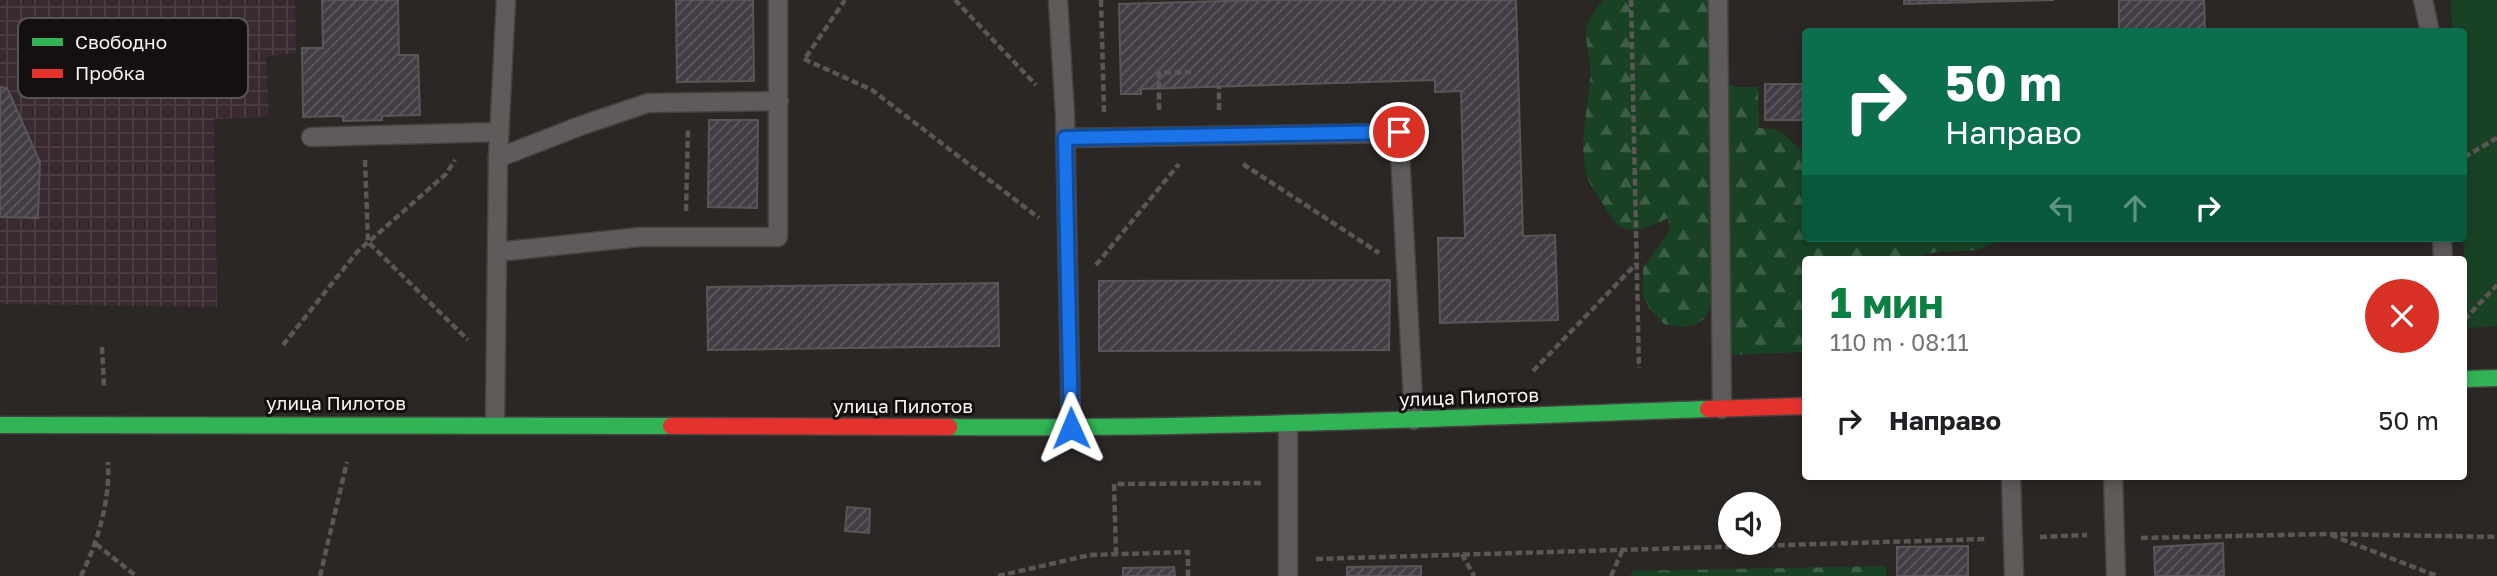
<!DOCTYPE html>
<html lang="ru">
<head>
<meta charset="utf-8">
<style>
	body { margin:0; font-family:"Golos Text",sans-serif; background:#f6f6f6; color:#202124; height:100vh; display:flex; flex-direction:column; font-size:26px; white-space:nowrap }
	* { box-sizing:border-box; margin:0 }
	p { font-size:23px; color:#757577 }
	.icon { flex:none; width:38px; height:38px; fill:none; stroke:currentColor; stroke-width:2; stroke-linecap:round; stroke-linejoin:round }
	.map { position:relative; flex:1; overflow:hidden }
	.side { position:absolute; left:1802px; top:256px; width:665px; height:224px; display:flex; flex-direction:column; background:#fff; border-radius:7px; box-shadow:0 4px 10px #0003 }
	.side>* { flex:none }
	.guide { position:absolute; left:1802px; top:28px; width:665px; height:214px; border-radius:7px; box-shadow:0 4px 10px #0003; background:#0b6e4f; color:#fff; overflow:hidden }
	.tools { position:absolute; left:1718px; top:492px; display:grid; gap:14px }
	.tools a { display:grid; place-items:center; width:63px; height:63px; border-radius:50%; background:#fff; box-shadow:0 4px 10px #0003; font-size:35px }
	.pin { position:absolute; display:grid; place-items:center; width:60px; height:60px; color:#fff; margin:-30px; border:4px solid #fff; border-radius:50%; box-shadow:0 2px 7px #0007 }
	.me { position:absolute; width:77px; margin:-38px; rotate:359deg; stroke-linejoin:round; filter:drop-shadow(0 0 5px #0008) }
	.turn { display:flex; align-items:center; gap:24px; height:147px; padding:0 28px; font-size:32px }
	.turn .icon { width:91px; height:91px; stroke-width:2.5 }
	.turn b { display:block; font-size:49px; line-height:60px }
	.lanes { display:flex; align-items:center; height:66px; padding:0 28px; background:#0003; justify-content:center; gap:35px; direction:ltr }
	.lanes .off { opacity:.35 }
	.round { display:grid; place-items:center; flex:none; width:74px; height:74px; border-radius:37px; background:#f6f6f6 }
	.overview { display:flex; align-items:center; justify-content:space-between; height:119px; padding:0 28px }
	h1 { font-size:42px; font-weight:700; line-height:52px; color:#0b8043 }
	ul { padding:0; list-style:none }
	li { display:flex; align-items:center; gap:21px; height:91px; padding:0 28px }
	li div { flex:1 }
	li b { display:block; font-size:26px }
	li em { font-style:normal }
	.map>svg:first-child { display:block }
</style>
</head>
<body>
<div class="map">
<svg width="2497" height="576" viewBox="0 0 2497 576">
	<defs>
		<pattern id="industrial-grid" width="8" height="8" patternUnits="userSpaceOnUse" patternTransform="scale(1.75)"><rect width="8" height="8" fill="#392930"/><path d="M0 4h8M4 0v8" fill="none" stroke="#4d3e44"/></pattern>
		<pattern id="forest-firs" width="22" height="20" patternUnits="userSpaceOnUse" patternTransform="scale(1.75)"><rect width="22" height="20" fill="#194225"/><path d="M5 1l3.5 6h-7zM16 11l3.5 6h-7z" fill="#3b5e45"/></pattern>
		<pattern id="building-hatch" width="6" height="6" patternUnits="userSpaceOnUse" patternTransform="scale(1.75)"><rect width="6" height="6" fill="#423d45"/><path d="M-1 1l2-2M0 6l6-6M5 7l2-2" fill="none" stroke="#5e5a60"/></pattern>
	</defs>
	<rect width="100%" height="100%" fill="#2b2725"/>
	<!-- industrial -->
	<polygon fill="url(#industrial-grid)" points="0,0 295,0 296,53 266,56 269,117 214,119 217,307 0,304"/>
	<!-- forest -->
	<g fill="url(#forest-firs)">
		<path d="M1604 0H1710L1713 294 1706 317 1697 324 1682 327 1664 324 1649 308 1643 294V268L1670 230 1668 218C1636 232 1623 241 1603 204 1598 196 1590 186 1587 176 1578 145 1588 111 1590 79 1593 42 1572 32 1604 0Z"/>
		<path d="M1726 82 1735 87H1758L1759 128 1779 130 1806 155V238H2001C1995 241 1988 247 1981 249 1960 254 1936 247 1916 259H1806V352L1725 355Z"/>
		<polygon points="1886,566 1886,576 1630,576 1633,571"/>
	</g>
	<!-- park -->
	<polygon fill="#194225" points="2451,0 2497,0 2497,326 2468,328 2463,238 2464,32 2452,31"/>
	<!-- building -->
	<g fill="url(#building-hatch)" stroke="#585656" stroke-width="2">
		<polygon points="322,0 398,0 399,55 418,55 420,115 382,116 382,120 343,121 343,116 303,117 302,48 323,48"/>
		<polygon points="676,0 753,0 754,81 677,82"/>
		<polygon points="1261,0 1516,0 1523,236 1555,235 1558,320 1440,323 1438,238 1465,238 1461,91 1435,92 1435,80 1141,89 1141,94 1121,94 1119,4"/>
		<polygon points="1904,0 2054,0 1904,4"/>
		<polygon points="2119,0 2204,0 2205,32 2119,32"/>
		<rect x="1765" y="84" width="39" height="36"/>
		<polygon points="0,87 7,88 40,162 38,218 0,217"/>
		<polygon points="709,120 758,120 757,208 708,207"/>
		<polygon points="1390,280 1389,350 1099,351 1099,281"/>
		<polygon points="998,283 999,346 708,350 707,287"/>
		<polygon points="847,507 870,509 869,533 845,531"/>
		<polygon points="2223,543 2224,576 2155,576 2154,547"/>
		<polygon points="1968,546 1968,576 1897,576 1897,547"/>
		<polygon points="1421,566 1421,576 1347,576 1347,567"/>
		<polygon points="1174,567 1175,576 1123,576 1123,568"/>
	</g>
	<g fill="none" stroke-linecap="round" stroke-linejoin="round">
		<!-- lane casing -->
		<g stroke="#454240" stroke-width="21">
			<g id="lane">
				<polyline points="1058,0 1065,115 1071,428"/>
				<polyline points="1718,0 1722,409"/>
				<polyline points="2423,0 2430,32"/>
				<polyline points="311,137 499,132"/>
				<polyline points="1065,138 1399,133 1414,420"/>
				<polyline points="498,158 580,126 648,103 779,101"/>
				<polyline points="2442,238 2443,259"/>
				<polyline points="497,252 640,237 778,237 778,0"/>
				<polyline points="1288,424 1288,576"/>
				<polyline points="495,425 498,158 506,0"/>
				<polyline points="2011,476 2014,576"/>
				<polyline points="2113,476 2116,576"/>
			</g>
		</g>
		<!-- fast casing -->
		<g stroke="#454240" stroke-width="19">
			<g id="fast">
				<polyline points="2464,379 2497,378"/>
				<polyline points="0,425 671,426"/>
				<path d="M949 427C1202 429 1455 418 1708 409"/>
			</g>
		</g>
		<!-- jam casing -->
		<g stroke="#454240" stroke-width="19">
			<g id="jam">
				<polyline points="1708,409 1806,406"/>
				<polyline points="671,426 949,427"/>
			</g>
		</g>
		<!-- path -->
		<g stroke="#5a5756" stroke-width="4.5" stroke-dasharray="7 3.5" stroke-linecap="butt">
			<polyline points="955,0 1036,85"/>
			<polyline points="1101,0 1104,112"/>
			<polyline points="1631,0 1639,368"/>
			<polyline points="806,57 845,0"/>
			<polyline points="804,59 872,90 1039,218"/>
			<polyline points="1159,110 1159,73 1191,72"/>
			<polyline points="1219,110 1219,87"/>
			<polyline points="2464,157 2497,138"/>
			<polyline points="365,160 368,242 468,340"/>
			<polyline points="1243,164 1379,253"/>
			<polyline points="686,211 688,129"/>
			<polyline points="1096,265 1179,164"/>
			<polyline points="2464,320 2497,285"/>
			<polyline points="283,345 357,252 446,174 455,160"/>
			<polyline points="102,347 104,387"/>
			<polyline points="1533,371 1636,264"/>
			<polyline points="2331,535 2437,576"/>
			<polyline points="2040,537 2087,535"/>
			<polyline points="2141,538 2327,534 2497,537"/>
			<polyline points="96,544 136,576"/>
			<polyline points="1116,554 1114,484 1261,483"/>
			<polyline points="1462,554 1474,576"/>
			<polyline points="1316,559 1986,539"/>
			<path d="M81 576C98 541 110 502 108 462"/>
			<polyline points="320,576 347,462"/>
			<polyline points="998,576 1090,555 1188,552 1188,576"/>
			<polyline points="1611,576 1623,549"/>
		</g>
		<!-- lane -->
		<use href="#lane" stroke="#5e5b5a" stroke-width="18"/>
		<!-- fast -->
		<use href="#fast" stroke="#30b455" stroke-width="16"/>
		<!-- jam -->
		<use href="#jam" stroke="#e5322d" stroke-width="16"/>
	</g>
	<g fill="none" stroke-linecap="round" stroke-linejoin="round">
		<!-- route casing -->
		<g stroke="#114b97" stroke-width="18">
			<polyline id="route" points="1071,428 1065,138 1399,132"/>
		</g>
		<!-- route -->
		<use href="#route" stroke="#1a73e8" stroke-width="12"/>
	</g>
	<g text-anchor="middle" stroke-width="6" stroke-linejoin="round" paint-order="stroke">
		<!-- street labels -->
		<g font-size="19" fill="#f9f3f2" stroke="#13100f">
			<text transform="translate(1469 397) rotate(-2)" y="7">улица Пилотов</text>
			<text x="336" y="410">улица Пилотов</text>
			<text x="903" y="413">улица Пилотов</text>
		</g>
	</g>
	<!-- legend -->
	<rect x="18" y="18" width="230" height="80" rx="10" fill="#13100f" stroke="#585453" stroke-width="2"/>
	<rect x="32" y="38" width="31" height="8" fill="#30b455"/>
	<rect x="32" y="69" width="31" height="9" fill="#e5322d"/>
	<g font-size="19" fill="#f9f3f2">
		<text x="75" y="49">Свободно</text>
		<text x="75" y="80">Пробка</text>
	</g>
</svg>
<div class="tools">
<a><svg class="icon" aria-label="sound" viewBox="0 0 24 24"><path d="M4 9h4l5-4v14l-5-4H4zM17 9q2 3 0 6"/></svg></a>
</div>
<div class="pin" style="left:1399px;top:132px;background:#d93025"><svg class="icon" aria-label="arrive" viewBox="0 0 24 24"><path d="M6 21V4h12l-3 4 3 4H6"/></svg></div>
<svg class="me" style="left:1071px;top:428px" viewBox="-20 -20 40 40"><path d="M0-17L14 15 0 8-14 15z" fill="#1a73e8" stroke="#fff" stroke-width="4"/></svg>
<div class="guide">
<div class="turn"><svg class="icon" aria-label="right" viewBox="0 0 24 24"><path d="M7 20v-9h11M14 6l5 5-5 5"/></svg><div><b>50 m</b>Направо</div></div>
<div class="lanes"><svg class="icon off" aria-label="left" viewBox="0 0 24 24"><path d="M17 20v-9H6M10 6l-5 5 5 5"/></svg><svg class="icon off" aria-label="ahead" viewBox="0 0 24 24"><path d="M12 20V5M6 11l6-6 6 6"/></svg><svg class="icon" aria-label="right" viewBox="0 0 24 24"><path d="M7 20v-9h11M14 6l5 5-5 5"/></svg></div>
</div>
<section class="side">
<div class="overview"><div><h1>1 мин</h1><p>110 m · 08:11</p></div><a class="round" style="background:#d93025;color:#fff"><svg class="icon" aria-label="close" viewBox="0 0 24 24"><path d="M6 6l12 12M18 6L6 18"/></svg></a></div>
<ul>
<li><svg class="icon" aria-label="right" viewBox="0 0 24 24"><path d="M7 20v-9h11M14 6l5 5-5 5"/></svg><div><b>Направо</b></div><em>50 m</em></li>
</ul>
</section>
</div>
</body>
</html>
